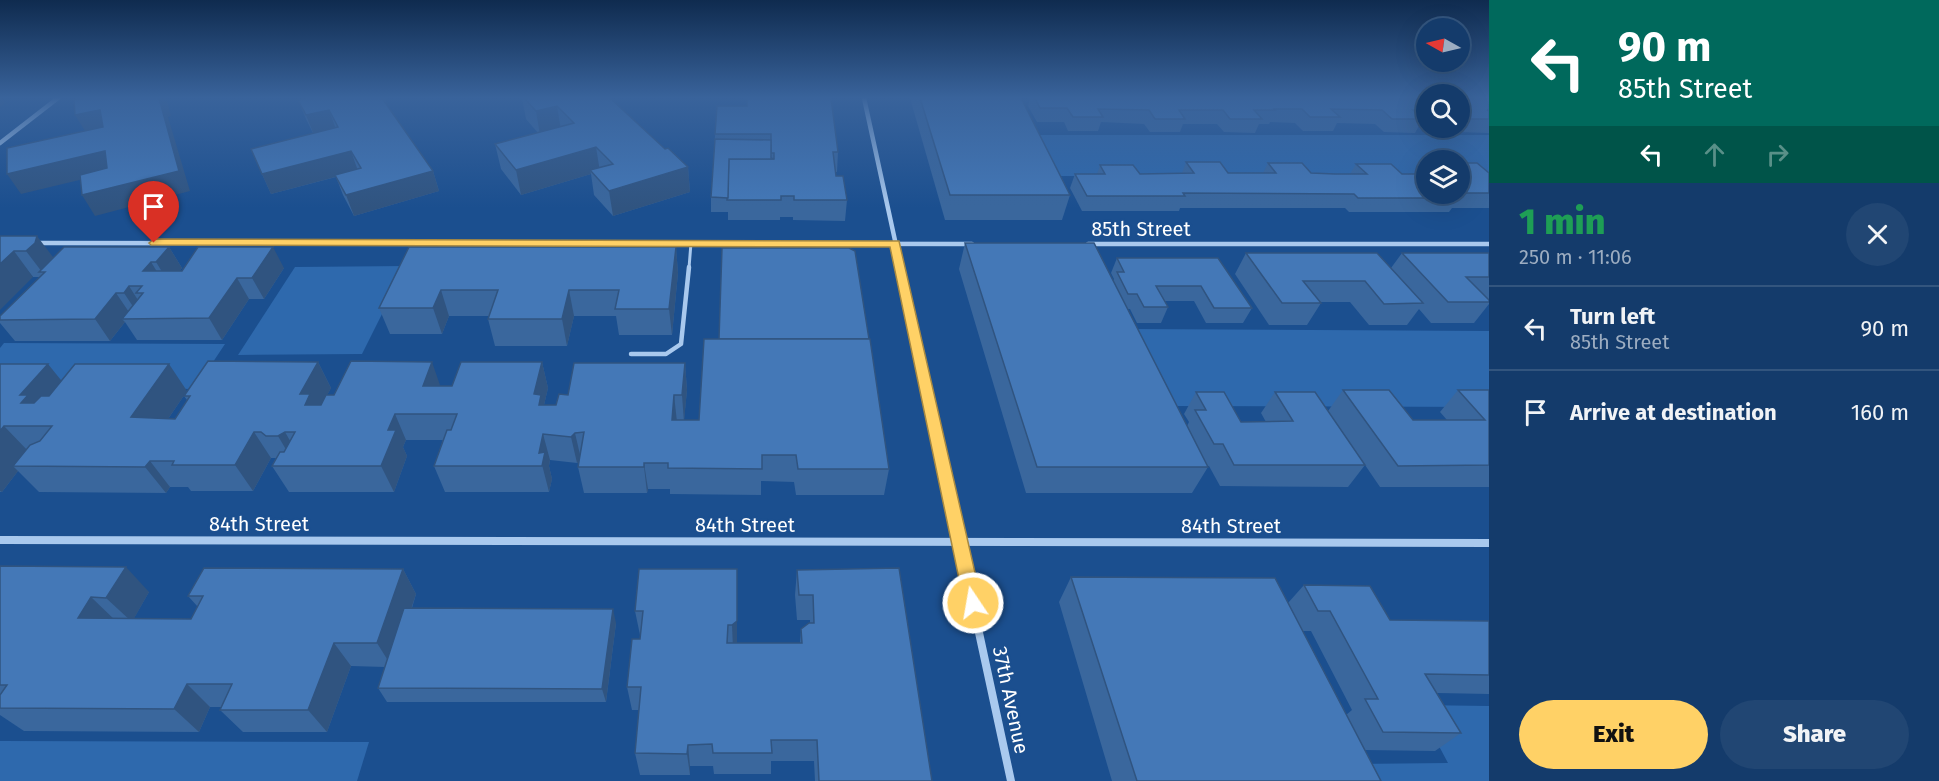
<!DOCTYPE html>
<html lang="en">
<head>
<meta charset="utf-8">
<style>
	body { margin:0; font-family:"Fira Sans",sans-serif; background:#214673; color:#f1f3f6; height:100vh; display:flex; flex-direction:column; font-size:22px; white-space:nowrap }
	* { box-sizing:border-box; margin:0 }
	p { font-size:20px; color:#9dadc1 }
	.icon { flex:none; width:33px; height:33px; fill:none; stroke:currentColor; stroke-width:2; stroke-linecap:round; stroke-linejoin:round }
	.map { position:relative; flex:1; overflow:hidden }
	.drawer { display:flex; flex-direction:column; background:#143b6b; width:450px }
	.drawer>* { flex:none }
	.guide { background:#00695c; color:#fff; overflow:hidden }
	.needle { width:39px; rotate:278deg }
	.fabs { position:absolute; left:1416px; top:18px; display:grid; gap:12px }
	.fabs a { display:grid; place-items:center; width:54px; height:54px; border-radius:50%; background:#143b6b; box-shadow:0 6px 24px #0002,0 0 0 2px #33557e; font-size:30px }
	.pin { position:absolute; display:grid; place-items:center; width:51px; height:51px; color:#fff; margin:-62px -26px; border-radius:50% 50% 50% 0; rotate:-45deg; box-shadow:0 0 6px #0007 }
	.pin .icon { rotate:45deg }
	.me { position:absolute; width:66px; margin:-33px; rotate:348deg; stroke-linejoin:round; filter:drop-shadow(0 0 4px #0008) }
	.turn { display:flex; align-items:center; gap:21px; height:126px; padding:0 30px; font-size:27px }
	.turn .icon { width:78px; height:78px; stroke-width:2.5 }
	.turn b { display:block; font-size:42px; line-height:51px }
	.lanes { display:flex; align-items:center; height:57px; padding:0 30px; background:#0003; justify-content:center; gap:30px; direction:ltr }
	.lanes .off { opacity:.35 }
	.round { display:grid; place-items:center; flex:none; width:63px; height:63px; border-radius:32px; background:#214673 }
	.headline { display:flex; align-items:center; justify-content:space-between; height:102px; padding:0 30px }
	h1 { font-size:36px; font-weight:800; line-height:45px; color:#1e9e55 }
	.action { display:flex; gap:12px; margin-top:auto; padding:12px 30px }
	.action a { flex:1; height:69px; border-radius:36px; background:#ffd166; color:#111; font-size:24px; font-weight:800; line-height:69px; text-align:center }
	.action a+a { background:#214673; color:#f1f3f6 }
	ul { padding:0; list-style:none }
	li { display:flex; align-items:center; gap:18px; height:84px; padding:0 30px; border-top:2px solid #33557e }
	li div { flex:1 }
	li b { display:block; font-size:22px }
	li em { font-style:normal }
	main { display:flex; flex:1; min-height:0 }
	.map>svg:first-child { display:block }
</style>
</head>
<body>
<main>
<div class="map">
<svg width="1489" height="781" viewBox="0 0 1489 781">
	<rect width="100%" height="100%" fill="#1b4f8f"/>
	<!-- green -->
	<g fill="#2e69ad">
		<polygon points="1030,135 1489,135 1489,177 1460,177 1460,160 1426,160 1426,177 1050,176"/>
		<polygon points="406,266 362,354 238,355 295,267"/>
		<polygon points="1124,329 1489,331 1489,407 1162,406"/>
		<polygon points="4,343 225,344 195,389 0,387 0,348"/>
		<polygon points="1417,705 1489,706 1489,781 1362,781 1354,764 1448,763"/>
		<polygon points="0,741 369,742 357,781 0,781"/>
	</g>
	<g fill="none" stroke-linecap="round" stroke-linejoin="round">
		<!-- lane-far1 -->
		<polyline stroke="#a9c9ee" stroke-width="3" points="689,268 691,243"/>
		<!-- lane -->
		<polyline stroke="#a9c9ee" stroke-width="4.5" points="631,354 666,354 681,344 689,267"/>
		<!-- street-far2 -->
		<g stroke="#a9c9ee" stroke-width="4.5">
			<polyline points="864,98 901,268"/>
			<polyline points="0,143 58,98"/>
			<polyline points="35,243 972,244"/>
			<polyline points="1088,244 1489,244"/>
		</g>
		<!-- street-far1 -->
		<polyline stroke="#a9c9ee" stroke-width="6" points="900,267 948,490"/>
		<!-- street -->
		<g stroke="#a9c9ee" stroke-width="8">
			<polyline points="948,489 1011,781"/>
			<polyline points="0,540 1489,543"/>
		</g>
	</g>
	<!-- wall -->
	<g fill="#3a679d" fill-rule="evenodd">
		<polygon points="385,98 387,105 433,171 439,191 354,216 343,195 336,177 271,194 262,174 313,133 306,119 298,100"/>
		<polygon points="522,98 610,98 665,149 688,167 690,192 613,216 594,195 591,174 521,195 501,169 495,144 538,133 526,119"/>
		<polygon points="910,98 1021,98 1070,195 1062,220 945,220"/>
		<polygon points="1030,98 1426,98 1426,124 1420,124 1415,133 1384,132 1375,124 1337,123 1333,131 1303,131 1295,123 1270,122 1269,124 1259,124 1255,133 1224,132 1217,124 1183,124 1180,132 1150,132 1144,124 1101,122 1098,131 1068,131 1064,122 1037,122 1028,106"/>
		<polygon points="1460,98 1489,98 1489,133 1459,132 1453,128 1460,128"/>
		<polygon points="717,106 838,152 837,172 835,172 836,176 847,200 845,221 793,220 793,217 780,217 780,220 728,220 728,212 711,212 711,197"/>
		<polygon points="1186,162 1228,173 1263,173 1268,163 1311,173 1335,174 1350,174 1356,164 1402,174 1489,173 1489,208 1452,208 1449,212 1349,212 1345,208 1180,208 1179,211 1082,211 1070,188 1075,174 1097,174 1100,165 1140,174 1182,173"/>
		<polygon points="0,236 53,258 169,247 182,268 179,271 284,268 264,299 249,299 222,340 137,340 125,322 110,341 15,341 0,323 0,316 40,277 33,277"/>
		<polygon points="965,243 1113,281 1114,279 1111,273 1117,258 1218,258 1252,308 1243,323 1206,323 1194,301 1165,301 1168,307 1161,323 1137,323 1130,309 1127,309 1187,426 1189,422 1184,414 1196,392 1241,422 1266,422 1261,413 1275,392 1328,411 1343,390 1413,420 1447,420 1440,412 1458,390 1489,390 1489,487 1380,487 1365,465 1348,487 1220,486 1209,466 1207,466 1208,467 1192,493 1026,493 959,269"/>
		<polygon points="409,247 676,247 678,273 672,335 619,335 616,316 574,316 567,346 495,346 488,319 489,316 449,316 442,334 390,334 379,308"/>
		<polygon points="1246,253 1391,268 1402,253 1489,253 1489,299 1488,299 1489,300 1489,304 1474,323 1431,323 1419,309 1407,325 1369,325 1350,302 1319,302 1321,303 1307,325 1269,325 1235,274"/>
		<polygon points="318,362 331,388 327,395 334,395 441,386 452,386 542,362 548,388 544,405 556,405 568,395 685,363 687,390 684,420 889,469 884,495 796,495 794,482 761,481 761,495 670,494 670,489 648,489 647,493 584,493 578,467 579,461 577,463 550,460 549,466 552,479 549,492 445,492 434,466 443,440 406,440 403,447 407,456 394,492 289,492 272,466 276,458 271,458 253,491 191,491 188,487 170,487 166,493 39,492 18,471 2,492 0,492 0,364 61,380 187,391 168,419 175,419 187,400 184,396"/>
		<polygon points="0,566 149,592 134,618 191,619 198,607 188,596 403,569 416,594 412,608 616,623 606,702 387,702 378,688 385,667 351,666 327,732 243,732 220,710 222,707 210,707 199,732 24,731 0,715"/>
		<polygon points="737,569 737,643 800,643 801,629 810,623 810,620 797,620 795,595 797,570 932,781 815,781 814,761 771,761 771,774 714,774 713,766 690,766 690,775 640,775 635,753 639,710 632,710 627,687 640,639 640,635 635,611"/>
		<path d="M1071 577 1288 603 1304 585 1390 620 1489 621V694L1437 693 1461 733 1435 751 1364 750 1381 781H1112L1059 602ZM1302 631H1311L1352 710 1346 715Z"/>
	</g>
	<!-- shaded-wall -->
	<g fill="#305480">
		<polygon points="0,98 2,98 5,103 0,107"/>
		<polygon points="159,98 166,98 167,101 171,116 168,117 190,191 95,216 82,195 179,171"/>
		<polygon points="557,106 561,130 540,135 536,111"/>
		<polygon points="100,110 112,129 87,134 75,115"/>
		<polygon points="329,110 336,129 314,135 306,115"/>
		<polygon points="596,147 600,172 590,170 591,174 521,195 516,170"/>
		<polygon points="105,151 117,171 21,194 7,174"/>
		<polygon points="351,151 358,171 271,194 262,174"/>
		<polygon points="688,167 690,192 613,216 609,191"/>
		<polygon points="433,171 439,191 354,216 346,195"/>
		<polygon points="37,236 56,261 45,272 42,272 26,251"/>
		<polygon points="169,247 182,268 169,283 156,262"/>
		<polygon points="273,247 284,268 264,299 252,278"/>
		<polygon points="676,247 678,273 672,335 669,309"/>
		<polygon points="14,251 33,277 0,310 0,264"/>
		<polygon points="151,262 164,283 143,271"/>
		<polygon points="237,278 249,299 222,340 209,318"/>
		<polygon points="129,286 143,308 138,314 124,293"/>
		<polygon points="441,290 449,316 442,334 433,308"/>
		<polygon points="569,290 574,316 567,346 562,319"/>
		<polygon points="116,293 131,315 122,319 125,322 110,341 95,319"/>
		<polygon points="318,362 331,388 319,411 305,405 300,394"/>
		<polygon points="432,362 441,388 423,386"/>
		<polygon points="542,362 548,388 544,405 548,421 534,394"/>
		<polygon points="685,363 687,390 684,422 682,395"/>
		<polygon points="48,364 69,390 47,417 21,403 20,395"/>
		<polygon points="169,364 187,391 151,444 131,417"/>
		<polygon points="674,395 677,422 672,420"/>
		<polygon points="395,414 406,440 403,447 407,456 394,492 381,466 388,430"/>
		<polygon points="4,426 29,452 13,466 18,471 2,492 0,491 0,431"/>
		<polygon points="254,432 271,458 253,491 235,465"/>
		<polygon points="285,432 300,458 294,463 278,436"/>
		<polygon points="575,433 581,459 577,463 571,437"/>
		<polygon points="543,434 550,460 549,466 552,479 549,492 539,453"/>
		<polygon points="150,461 170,487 166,493 145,467"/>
		<polygon points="644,463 648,489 647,493 644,467"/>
		<polygon points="126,567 149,592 132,622 106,598"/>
		<polygon points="403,569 416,594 392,667 377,643"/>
		<polygon points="737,569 737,645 733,649 732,625"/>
		<polygon points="91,597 117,622 78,618"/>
		<polygon points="613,609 616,623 606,702 602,689"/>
		<polygon points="334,643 351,666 327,732 308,710"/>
		<polygon points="187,684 210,707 199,732 174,709"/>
		<polygon points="688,745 690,766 690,775 687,754"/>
	</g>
	<!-- building -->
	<g fill="#4478b7" stroke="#305480" stroke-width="1.5">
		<polygon points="80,98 159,98 179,171 82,195 80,175 107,168 105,151 7,174 7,148 103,127 100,110 75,115 74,100"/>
		<polygon points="305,98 382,98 433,171 346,195 335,175 361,168 351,151 262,174 251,149 338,127 329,110 306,115 298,100"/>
		<polygon points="524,98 610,98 665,149 668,148 688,167 609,191 590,170 613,164 596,147 516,170 495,144 574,123 557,106 536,111"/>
		<polygon points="747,98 831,98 838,152 833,152 836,176 843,176 847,200 794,200 794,196 781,196 781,200 727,200 729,159 774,159 774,153 771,153 771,134 715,134 717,106 747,106"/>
		<polygon points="920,98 1021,98 1070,195 950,195"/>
		<polygon points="1035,98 1426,98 1426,110 1413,110 1424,119 1392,119 1382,110 1331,109 1340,117 1310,117 1302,109 1274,109 1275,110 1254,110 1262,119 1230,119 1223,110 1179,110 1185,119 1155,119 1149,110 1098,109 1103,117 1073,117 1067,108 1040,108"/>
		<polygon points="1460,98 1489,98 1489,110 1487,110 1489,111 1489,119 1468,119 1460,112"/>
		<polygon points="715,139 771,140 771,158 774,159 729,159 728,198 711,197"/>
		<polygon points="1186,162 1220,162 1228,173 1276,173 1268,163 1302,163 1311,173 1335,174 1367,174 1356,164 1391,164 1402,174 1426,174 1426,194 1454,194 1459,198 1358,198 1354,194 1183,193 1185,196 1087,196 1075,174 1105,174 1100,165 1133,165 1140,174 1194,173"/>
		<polygon points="1460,163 1477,163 1489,173 1489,193 1460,193"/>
		<polygon points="0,236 37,236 35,243 26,251 14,251 0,264"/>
		<polygon points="965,243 1094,243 1208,467 1037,467"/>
		<polygon points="64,247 169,247 156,262 151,262 143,271 182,271 198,247 273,247 252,278 237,278 209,318 122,319 143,293 136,293 142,286 129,286 124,293 116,293 95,319 0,320 0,316 45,272 39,272"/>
		<polygon points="409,247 676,247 669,309 615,309 619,290 569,290 562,319 488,319 498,290 441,290 433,308 379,308"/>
		<polygon points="722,248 849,248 855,251 869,339 719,339"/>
		<polygon points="1246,253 1377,253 1423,303 1384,304 1365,281 1303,281 1321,303 1282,303"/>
		<polygon points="1402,253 1489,253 1489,277 1466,277 1489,300 1489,302 1448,302"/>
		<polygon points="1117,258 1218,258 1252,308 1214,308 1201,286 1156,286 1168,307 1144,307 1137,294 1128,294 1117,272 1124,272"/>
		<polygon points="704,339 870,339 889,469 798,469 796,455 762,455 762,469 668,468 668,463 644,463 644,467 578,467 584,432 575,433 571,437 543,434 539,453 545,452 542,466 434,466 447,430 451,430 457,414 395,414 388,430 396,430 381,466 272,466 280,452 284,452 295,432 285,432 278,436 266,436 261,432 254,432 235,465 172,465 174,461 150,461 145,467 13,466 30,445 40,441 52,426 4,426 0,431 0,364 48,364 20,395 28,395 21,403 34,403 41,396 49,396 75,364 169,364 131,417 175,419 190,396 184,396 208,361 318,362 300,394 310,394 305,405 321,405 326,395 334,395 351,361 432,362 423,386 452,386 461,362 542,362 534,394 541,395 539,405 556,405 559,394 568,395 574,363 685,363 682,395 674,395 672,420 699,420"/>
		<polygon points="1343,390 1389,390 1413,420 1485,420 1458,390 1489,390 1489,465 1398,466"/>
		<polygon points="1196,392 1224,392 1241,422 1293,421 1275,392 1315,392 1365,465 1234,465 1223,444 1214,444 1195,410 1206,410"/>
		<polygon points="0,566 126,567 106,598 91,597 78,618 191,619 203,596 188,596 204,568 403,569 377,643 334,643 308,710 220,710 232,684 187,684 174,709 0,708 0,695 7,685 0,685"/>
		<polygon points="899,568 932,781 819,781 817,740 771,740 772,753 713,753 712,744 688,745 687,754 635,753 641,687 627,687 632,639 640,639 643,611 635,611 639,569 737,569 737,621 732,625 728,625 727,643 802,643 801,629 809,623 814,623 813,595 799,595 797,570"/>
		<polygon points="1071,577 1275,578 1381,781 1137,781"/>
		<polygon points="1304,585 1370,586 1390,620 1489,621 1489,675 1425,674 1461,733 1383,732 1365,699 1378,699 1330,611 1318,611"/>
		<polygon points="404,608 613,609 602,689 378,688"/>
	</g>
	<!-- sky -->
	<linearGradient id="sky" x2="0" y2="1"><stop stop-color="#0f2b4f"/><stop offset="0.47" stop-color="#39639b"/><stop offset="1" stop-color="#39639b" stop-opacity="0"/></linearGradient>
	<rect width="1489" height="208" fill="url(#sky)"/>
	<!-- route -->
	<polygon fill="#ffd166" stroke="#a68842" stroke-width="1.5" points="154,239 899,241 982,603 979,609 973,611 967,609 964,603 890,247 151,245 149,243"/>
	<g text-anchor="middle" stroke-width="4.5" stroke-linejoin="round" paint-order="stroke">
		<!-- street labels -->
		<g font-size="20" fill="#fff" stroke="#1b4f8f">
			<text x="1141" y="236">85th Street</text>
			<text x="259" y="531">84th Street</text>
			<text x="745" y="532">84th Street</text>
			<text x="1231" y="533">84th Street</text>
			<text transform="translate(1011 700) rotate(78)" y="7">37th Avenue</text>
		</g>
	</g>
</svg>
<div class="fabs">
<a><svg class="needle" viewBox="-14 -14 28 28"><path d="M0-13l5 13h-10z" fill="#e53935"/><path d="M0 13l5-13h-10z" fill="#9dadc1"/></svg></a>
<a><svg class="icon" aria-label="search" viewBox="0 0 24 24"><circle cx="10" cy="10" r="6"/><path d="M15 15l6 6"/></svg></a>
<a><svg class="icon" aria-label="layers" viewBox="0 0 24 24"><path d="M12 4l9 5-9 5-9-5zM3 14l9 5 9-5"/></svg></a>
</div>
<div class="pin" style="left:154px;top:243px;background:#d93025"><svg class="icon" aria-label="arrive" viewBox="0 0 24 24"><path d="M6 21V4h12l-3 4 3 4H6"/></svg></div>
<svg class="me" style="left:973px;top:603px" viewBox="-20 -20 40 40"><circle r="17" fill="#ffd166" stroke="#fff" stroke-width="3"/><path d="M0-11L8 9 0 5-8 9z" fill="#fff"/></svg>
</div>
<section class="drawer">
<div class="guide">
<div class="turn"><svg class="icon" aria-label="left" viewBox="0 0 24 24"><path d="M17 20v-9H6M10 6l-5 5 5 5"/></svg><div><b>90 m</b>85th Street</div></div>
<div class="lanes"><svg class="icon" aria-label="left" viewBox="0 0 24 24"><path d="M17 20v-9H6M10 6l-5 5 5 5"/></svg><svg class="icon off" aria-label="ahead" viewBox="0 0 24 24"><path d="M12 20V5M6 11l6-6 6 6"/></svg><svg class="icon off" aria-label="right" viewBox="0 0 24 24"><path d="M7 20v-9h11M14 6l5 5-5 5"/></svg></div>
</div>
<div class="headline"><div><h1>1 min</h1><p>250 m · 11:06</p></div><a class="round"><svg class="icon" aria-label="close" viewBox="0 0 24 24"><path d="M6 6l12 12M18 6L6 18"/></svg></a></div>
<ul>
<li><svg class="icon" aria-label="left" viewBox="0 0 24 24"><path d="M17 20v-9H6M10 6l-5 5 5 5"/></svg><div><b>Turn left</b><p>85th Street</p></div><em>90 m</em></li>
<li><svg class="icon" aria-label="arrive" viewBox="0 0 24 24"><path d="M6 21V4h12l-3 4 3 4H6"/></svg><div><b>Arrive at destination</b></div><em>160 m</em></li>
</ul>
<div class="action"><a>Exit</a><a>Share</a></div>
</section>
</main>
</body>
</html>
